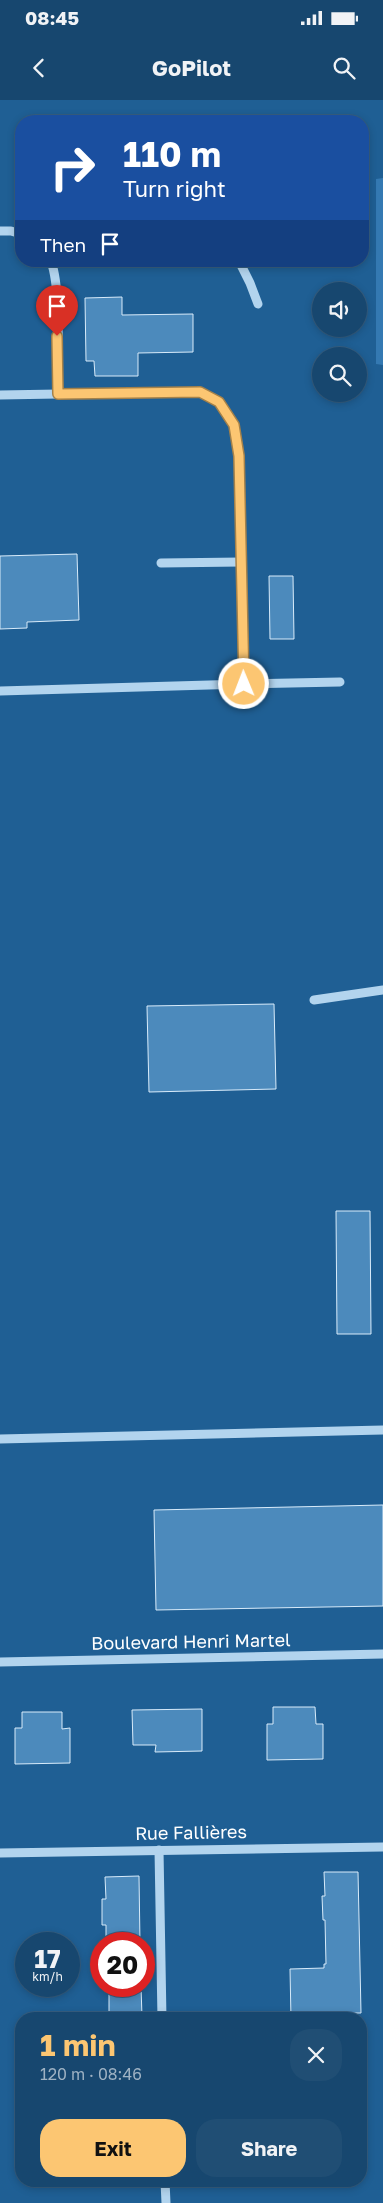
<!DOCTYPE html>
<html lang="en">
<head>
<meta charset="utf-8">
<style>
	body { margin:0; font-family:"Golos Text",sans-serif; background:#204e74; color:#f1f3f6; height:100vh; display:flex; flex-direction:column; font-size:19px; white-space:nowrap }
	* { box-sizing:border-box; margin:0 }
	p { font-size:16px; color:#9eb2c3 }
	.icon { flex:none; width:28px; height:28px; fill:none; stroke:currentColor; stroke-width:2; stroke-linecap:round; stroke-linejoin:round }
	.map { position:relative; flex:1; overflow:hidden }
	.drawer { position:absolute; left:15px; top:1912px; width:352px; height:175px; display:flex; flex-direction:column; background:#17476f; border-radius:20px; box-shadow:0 2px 8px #0003,0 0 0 1px #365f82 }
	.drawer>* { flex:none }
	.banner { position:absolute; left:15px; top:15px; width:354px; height:152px; border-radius:20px; box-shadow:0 2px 8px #0003,0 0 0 1px #365f82; background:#1a4fa0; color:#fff; overflow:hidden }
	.tools { position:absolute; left:312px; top:182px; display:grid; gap:10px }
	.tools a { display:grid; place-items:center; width:55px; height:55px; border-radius:50%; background:#17476f; box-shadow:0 2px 8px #0003,0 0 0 1px #365f82; font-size:25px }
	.speed { position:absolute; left:15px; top:1832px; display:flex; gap:10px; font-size:25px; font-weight:700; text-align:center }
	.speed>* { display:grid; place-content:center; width:65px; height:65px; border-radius:50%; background:#17476f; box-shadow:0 2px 8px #0003,0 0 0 1px #365f82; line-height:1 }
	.speed small { font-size:12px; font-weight:400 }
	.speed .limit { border:8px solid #d22; background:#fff; color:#111 }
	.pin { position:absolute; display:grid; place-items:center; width:42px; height:42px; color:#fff; margin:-51px -21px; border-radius:50% 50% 50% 0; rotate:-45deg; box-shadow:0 0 5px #0007 }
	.pin .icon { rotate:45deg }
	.me { position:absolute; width:55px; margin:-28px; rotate:359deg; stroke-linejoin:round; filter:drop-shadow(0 0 4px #0008) }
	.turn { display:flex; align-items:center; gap:18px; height:105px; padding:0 25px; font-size:22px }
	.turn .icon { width:65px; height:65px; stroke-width:2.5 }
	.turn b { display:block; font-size:35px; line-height:42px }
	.then { display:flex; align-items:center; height:48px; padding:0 25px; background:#0003; gap:10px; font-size:19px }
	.round { display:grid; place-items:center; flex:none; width:52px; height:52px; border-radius:20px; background:#204e74 }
	.headline { display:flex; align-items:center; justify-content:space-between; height:85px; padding:0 25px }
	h1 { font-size:30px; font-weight:700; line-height:38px; color:#fcc672 }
	.primary-button { display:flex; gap:10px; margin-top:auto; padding:10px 25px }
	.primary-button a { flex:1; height:58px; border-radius:20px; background:#fcc672; color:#111; font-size:20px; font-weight:700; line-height:58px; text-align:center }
	.primary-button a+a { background:#204e74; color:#f1f3f6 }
	.status { display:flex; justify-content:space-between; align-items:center; height:35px; padding:0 25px; background:#17476f; direction:ltr }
	.status svg { height:14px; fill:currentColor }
	header { display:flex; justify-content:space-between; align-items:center; height:65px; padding:0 25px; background:#17476f; font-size:22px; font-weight:700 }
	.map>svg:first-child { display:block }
</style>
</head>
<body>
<div class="status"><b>08:45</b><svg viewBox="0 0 49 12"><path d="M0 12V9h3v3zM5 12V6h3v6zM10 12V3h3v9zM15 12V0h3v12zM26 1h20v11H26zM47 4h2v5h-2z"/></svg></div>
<header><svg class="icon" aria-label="back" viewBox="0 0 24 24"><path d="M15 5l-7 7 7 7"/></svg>GoPilot<svg class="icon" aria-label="search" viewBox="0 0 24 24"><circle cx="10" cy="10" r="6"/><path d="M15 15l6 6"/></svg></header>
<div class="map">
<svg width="383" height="2103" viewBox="0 0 383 2103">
	<rect width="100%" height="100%" fill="#1f5f94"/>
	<!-- green -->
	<polygon fill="#3479b2" points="383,78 383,265 376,264 376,79"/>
	<!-- building -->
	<g fill="#4c8abc" stroke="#d8ebfa">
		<polygon points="122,197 122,215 193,214 193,252 138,253 138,276 95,276 94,261 86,261 85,198"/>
		<polygon points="77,454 79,520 27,522 27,528 0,529 0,456"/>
		<polygon points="269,476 293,476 294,539 270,539"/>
		<polygon points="274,904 276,989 149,992 147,906"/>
		<polygon points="336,1111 370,1111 371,1234 337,1234"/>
		<polygon points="383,1405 383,1506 156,1510 154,1410"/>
		<polygon points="273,1607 315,1607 316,1624 323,1624 323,1659 267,1660 267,1624 273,1624"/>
		<polygon points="202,1609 202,1651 155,1652 156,1645 133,1645 132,1610"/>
		<polygon points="22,1612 62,1612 62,1629 70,1628 70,1663 15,1664 15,1628 22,1628"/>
		<polygon points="324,1772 358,1772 361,1913 314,1913 314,1919 291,1919 290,1869 324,1868 324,1864 326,1864 325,1820 323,1820 322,1796 325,1796"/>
		<polygon points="139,1776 140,1844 106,1844 106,1825 102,1825 102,1799 106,1799 105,1777"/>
		<polygon points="109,1886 141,1886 142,1917 109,1917"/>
	</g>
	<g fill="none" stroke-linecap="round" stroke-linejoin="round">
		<!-- minor -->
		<g stroke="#b2d4ee" stroke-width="9">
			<polyline points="0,131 11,131 21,134"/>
			<polyline points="239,161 250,183 258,204"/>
			<polyline points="0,295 58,294"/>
			<polyline points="161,463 241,462"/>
			<polyline points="244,584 340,582"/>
			<path d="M0 591 244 584 239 356 234 325 219 302 200 292 58 294C57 259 62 193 51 161"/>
			<polyline points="314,900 383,890"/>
			<polyline points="0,1339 383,1330"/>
			<polyline points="0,1562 383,1554"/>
			<polyline points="159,1750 162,1919"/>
			<polyline points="0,1753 383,1747"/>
			<polyline points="165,2081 166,2103"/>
		</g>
	</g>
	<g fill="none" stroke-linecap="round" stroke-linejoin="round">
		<!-- route casing -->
		<g stroke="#a4814a" stroke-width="12">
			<polyline id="route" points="57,236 58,294 200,292 219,302 234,325 239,356 244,584"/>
		</g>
		<!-- route -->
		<use href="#route" stroke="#fcc672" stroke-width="9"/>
	</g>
	<g text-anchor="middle" stroke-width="4" stroke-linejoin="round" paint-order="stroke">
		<!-- street labels -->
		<g font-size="18" fill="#fff" stroke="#1f5f94">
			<text transform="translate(191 1542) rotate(-1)" y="6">Boulevard Henri Martel</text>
			<text transform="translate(191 1733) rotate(-1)" y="6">Rue Fallières</text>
		</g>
	</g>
</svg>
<div class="tools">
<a><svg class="icon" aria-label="sound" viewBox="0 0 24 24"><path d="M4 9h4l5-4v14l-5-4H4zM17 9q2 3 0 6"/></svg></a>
<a><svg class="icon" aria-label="search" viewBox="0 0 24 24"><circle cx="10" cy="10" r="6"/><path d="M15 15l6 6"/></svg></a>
</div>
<div class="speed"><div>17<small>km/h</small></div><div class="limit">20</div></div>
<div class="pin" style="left:57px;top:236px;background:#d93025"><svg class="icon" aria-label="arrive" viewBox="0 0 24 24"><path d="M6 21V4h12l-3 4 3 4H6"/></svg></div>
<svg class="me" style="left:244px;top:584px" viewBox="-20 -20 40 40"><circle r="17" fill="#fcc672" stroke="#fff" stroke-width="3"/><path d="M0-11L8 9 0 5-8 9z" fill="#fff"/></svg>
<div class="banner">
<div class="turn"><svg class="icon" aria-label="right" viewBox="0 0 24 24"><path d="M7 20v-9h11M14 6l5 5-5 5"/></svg><div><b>110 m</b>Turn right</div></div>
<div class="then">Then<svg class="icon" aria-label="arrive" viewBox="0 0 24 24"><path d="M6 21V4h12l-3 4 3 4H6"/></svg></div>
</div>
<section class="drawer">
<div class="headline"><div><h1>1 min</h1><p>120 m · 08:46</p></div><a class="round"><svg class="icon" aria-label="close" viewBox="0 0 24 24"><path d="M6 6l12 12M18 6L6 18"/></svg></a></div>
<div class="primary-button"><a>Exit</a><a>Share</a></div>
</section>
</div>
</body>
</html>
